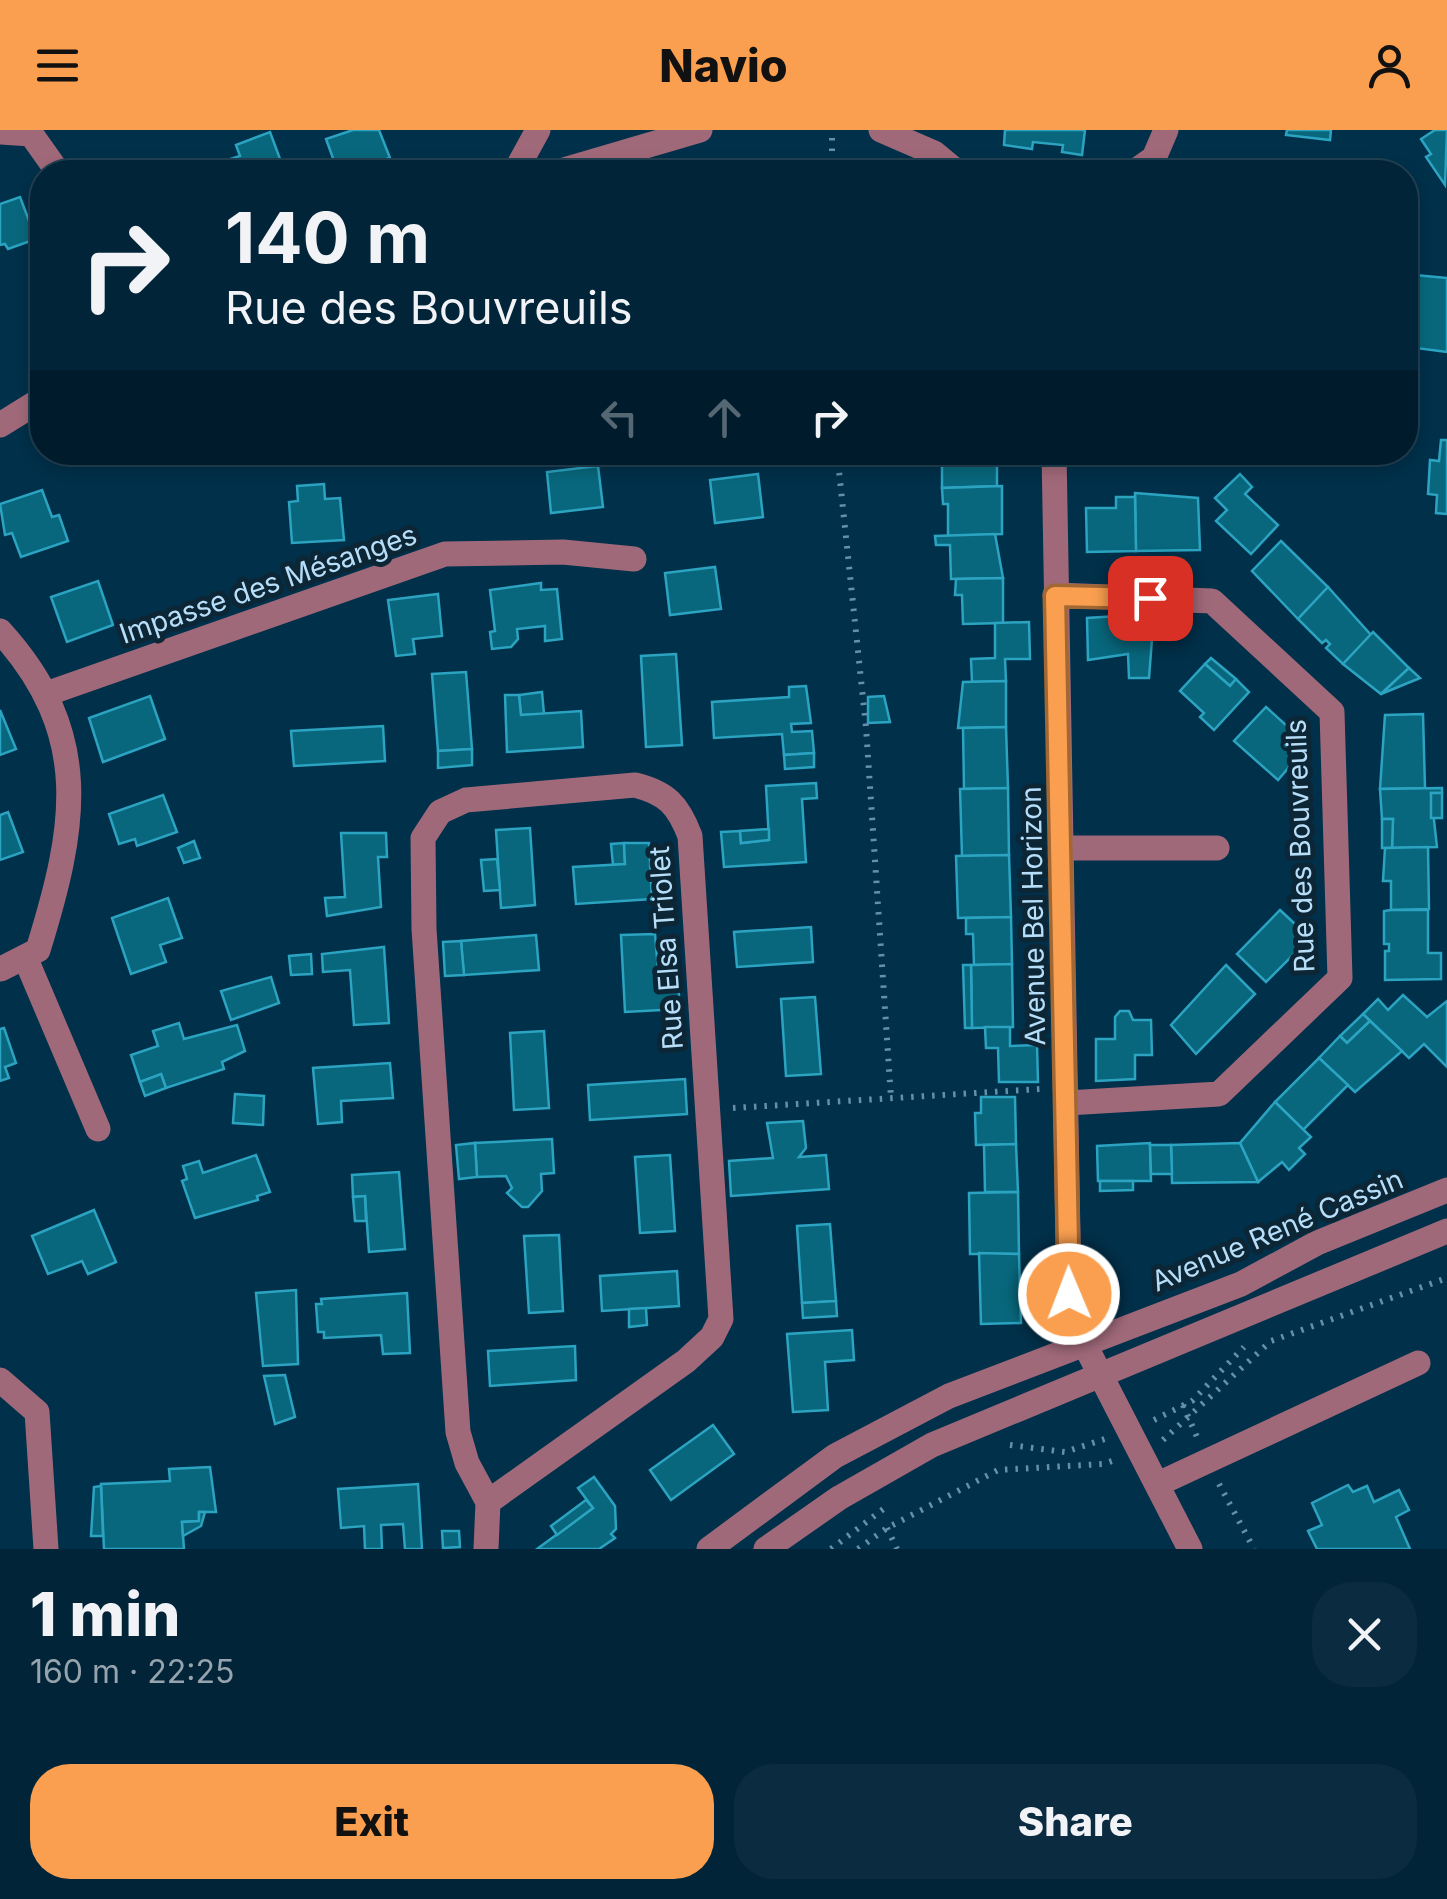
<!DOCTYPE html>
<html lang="en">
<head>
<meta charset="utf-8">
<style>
	body { margin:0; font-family:Inter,sans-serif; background:#0b2c40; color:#f1f3f6; height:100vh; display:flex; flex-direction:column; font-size:38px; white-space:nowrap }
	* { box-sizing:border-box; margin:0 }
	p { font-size:32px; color:#96a4ae }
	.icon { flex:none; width:55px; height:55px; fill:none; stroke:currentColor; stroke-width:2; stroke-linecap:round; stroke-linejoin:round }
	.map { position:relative; height:1419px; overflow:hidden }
	.details { display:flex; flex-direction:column; background:#012438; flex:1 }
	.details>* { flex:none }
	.hud { position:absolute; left:30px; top:30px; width:1388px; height:305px; border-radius:40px; box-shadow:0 5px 15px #0003,0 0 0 2px #234153; background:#012438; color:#f1f3f6; overflow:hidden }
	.pin { position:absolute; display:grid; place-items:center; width:85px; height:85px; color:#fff; margin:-42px; border-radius:20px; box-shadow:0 5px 15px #0006 }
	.me { position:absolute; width:110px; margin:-55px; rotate:359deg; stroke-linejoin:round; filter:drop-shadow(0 0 8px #0008) }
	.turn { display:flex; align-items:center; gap:35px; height:210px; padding:0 30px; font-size:45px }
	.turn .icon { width:130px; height:130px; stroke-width:2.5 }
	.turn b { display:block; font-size:70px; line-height:85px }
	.lanes { display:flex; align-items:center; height:95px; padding:0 30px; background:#0003; justify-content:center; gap:50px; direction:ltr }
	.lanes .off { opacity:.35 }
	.round { display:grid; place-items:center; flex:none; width:105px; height:105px; border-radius:40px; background:#0b2c40 }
	.summary { display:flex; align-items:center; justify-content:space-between; height:170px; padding:0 30px }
	h1 { font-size:60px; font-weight:800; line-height:75px }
	.action { display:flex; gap:20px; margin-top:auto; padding:20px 30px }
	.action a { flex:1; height:115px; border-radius:40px; background:#fa9f4f; color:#111; font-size:40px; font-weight:800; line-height:115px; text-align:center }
	.action a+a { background:#0b2c40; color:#f1f3f6 }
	header { display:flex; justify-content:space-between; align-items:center; height:130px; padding:0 30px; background:#fa9f4f; color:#111; font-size:45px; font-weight:800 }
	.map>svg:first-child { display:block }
</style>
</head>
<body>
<header><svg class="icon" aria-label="menu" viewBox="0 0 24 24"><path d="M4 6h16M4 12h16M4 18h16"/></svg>Navio<svg class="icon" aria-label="person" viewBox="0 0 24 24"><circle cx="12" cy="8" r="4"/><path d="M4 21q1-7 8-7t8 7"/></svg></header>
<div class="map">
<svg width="1447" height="1419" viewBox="0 0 1447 1419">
	<rect width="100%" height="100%" fill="#01304a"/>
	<!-- building -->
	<g fill="#08677c" stroke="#2ba3c1" stroke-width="2.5">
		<polygon points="379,0 390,28 338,42 326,9 353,0"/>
		<polygon points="1005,0 1085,0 1082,25 1062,22 1063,15 1033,12 1032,19 1004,15"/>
		<polygon points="1287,0 1331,0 1330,10 1286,5"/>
		<polygon points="1435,0 1447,0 1445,55 1426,27 1431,24 1421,9"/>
		<polygon points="270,2 283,37 269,42 232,42 227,30 240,26 236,15"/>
		<polygon points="20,67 36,109 8,119 5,114 0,115 0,74"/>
		<polygon points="1415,145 1447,148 1447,222 1408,217 1410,195 1405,195 1405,184"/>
		<polygon points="1441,310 1447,310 1447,384 1436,383 1437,365 1428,364 1430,330 1439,331"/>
		<polygon points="942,322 997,322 997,356 942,358"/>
		<polygon points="598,336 603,377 551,383 547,342"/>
		<polygon points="758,344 763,387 715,393 710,350"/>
		<polygon points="1240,344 1252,357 1245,364 1278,395 1251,424 1216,391 1227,380 1215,368"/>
		<polygon points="324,354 325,369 340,368 344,410 292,413 289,372 298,371 297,356"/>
		<polygon points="1002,356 1002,404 948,406 948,374 943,374 942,358"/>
		<polygon points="42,360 52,387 59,385 68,411 21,427 12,403 5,405 0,374"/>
		<polygon points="1135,363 1198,368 1200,420 1136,421"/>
		<polygon points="1116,367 1135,367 1136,421 1087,422 1086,378 1116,378"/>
		<polygon points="995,404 1003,448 951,449 950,415 936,415 935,406"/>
		<polygon points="1281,411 1328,457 1298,489 1252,441"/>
		<polygon points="715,437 721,479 670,485 665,443"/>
		<polygon points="1003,448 1003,493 963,494 962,465 955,465 956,449"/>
		<polygon points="98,451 113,495 67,512 51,467"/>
		<polygon points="541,453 541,460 557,459 562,509 545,511 545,496 517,499 518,509 511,517 492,519 490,502 495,501 490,460"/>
		<polygon points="1328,457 1371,505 1343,534 1326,518 1330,514 1326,510 1322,513 1298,489"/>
		<polygon points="438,464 442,506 413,509 415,524 396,526 388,470"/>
		<polygon points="1134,485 1134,510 1152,509 1149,548 1129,548 1128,524 1088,530 1087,488"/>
		<polygon points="1029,492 1030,529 1005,529 1006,551 972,552 971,529 995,528 995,493"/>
		<polygon points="1373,502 1409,538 1381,564 1343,534"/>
		<polygon points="676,524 682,615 646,617 641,526"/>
		<polygon points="1211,528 1236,549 1230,556 1205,534"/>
		<polygon points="1205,534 1230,556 1236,549 1249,562 1214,600 1200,587 1204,583 1180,561"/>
		<polygon points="1409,538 1420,548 1381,564 1396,550"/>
		<polygon points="466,542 472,619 438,621 432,544"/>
		<polygon points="1006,551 1006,597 958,598 963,552"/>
		<polygon points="806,556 811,593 791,594 792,602 812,601 814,623 784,625 782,604 714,608 712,572 789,567 789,557"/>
		<polygon points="542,562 544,584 521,585 519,565"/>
		<polygon points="505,565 519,565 521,585 581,581 583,617 507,622"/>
		<polygon points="150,566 165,609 103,632 89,588"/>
		<polygon points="884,566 890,592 868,593 868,567"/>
		<polygon points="1266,577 1308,615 1278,650 1234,611"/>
		<polygon points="0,580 16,619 0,625"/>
		<polygon points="1423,584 1425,658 1380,659 1385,585"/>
		<polygon points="383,596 385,631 294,636 291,601"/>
		<polygon points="1006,597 1008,658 964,659 963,598"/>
		<polygon points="472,619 472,635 438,638 438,621"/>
		<polygon points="814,623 814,637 785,639 784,625"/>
		<polygon points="816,653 817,668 802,669 806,732 724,737 721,702 740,701 741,713 769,710 766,656"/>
		<polygon points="1008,658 1009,725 962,726 960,659"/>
		<polygon points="1442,658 1442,663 1431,663 1437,717 1392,718 1393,689 1382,689 1380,659"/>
		<rect x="1431" y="663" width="11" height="25"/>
		<polygon points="163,665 177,702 137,716 135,709 119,714 109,684"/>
		<polygon points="8,682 23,722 0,730 0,685"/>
		<polygon points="1382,689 1393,689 1392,718 1382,718"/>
		<polygon points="530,698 535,775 501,778 496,700"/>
		<polygon points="769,699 769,710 741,713 740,701"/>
		<polygon points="341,703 386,703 387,727 378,727 381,777 327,786 325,768 345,767"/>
		<polygon points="194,711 200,728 184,733 178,718"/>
		<polygon points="624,713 625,734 613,735 611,714"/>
		<polygon points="624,713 649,713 652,769 576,774 573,737 625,734"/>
		<polygon points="1428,717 1429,779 1391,780 1391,751 1383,751 1385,718"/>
		<polygon points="1009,725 1011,787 958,788 956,726"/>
		<polygon points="497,729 500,760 484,761 481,730"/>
		<polygon points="168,768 182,808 160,815 166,832 131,844 112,788"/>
		<polygon points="1280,780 1310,808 1266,852 1237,824"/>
		<polygon points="1391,780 1428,780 1428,823 1441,823 1441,849 1385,850 1385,821 1389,821 1389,814 1384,814 1384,781"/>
		<polygon points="1011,787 1012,834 974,835 973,804 966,804 966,788"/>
		<polygon points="811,797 813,832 737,837 734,802"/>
		<polygon points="655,804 658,840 677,840 680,879 625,882 621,805"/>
		<polygon points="536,805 539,840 464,845 461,811"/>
		<polygon points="461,811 464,845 445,846 443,812"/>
		<polygon points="384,817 389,893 354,895 350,840 323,842 322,824"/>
		<polygon points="311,824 312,844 291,845 289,826"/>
		<polygon points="1012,834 1013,897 972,898 971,835"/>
		<polygon points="963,835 971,835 972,898 965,898"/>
		<polygon points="1226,835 1255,864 1196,924 1171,895"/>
		<polygon points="271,847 279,873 231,890 221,861"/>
		<polygon points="1403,865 1427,887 1447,871 1447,937 1424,914 1409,928 1363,884 1378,869 1388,880"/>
		<polygon points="815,867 821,944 786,946 781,869"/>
		<polygon points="1120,881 1129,881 1133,890 1151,890 1152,925 1135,925 1135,949 1096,951 1096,909 1115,909 1115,887"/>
		<polygon points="1363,884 1370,891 1347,913 1340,906"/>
		<polygon points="1370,891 1402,921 1355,962 1319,928 1340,906 1347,913"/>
		<polygon points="179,893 184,909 237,895 245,921 222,932 224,939 166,958 161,944 140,952 131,925 158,916 153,901"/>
		<polygon points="985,897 1010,897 1010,916 1037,915 1038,952 999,952 998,918 986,918"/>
		<polygon points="4,898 16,933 5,937 9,948 0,951 0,899"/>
		<polygon points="544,901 549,978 514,980 510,903"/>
		<polygon points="1319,928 1348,955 1303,1000 1275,972"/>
		<polygon points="390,933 393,968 341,971 342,992 318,994 313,938"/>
		<polygon points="161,944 166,958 145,966 140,952"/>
		<polygon points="685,949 687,984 590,990 588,955"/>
		<polygon points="235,964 264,966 263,995 233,993"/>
		<polygon points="981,967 1015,967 1016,1014 976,1015 975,983 981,983"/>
		<polygon points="1275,972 1311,1007 1299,1018 1305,1024 1289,1040 1282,1032 1258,1052 1240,1013"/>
		<polygon points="803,991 806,1018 799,1027 826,1025 829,1059 731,1066 729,1031 773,1028 767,993"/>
		<polygon points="552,1009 554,1043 541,1044 542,1061 528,1077 522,1077 507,1063 512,1058 506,1046 477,1047 475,1013"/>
		<polygon points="475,1013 477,1047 459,1049 456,1015"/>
		<polygon points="1150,1013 1151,1051 1098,1051 1097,1016"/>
		<polygon points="1240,1013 1258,1052 1172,1053 1171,1015"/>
		<polygon points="1016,1014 1018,1062 985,1062 984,1015"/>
		<polygon points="1150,1015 1171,1015 1172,1044 1151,1044"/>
		<polygon points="256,1025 270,1062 257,1066 258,1070 195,1088 182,1051 187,1049 183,1036 199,1031 203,1043"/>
		<polygon points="670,1025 675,1101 640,1103 635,1027"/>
		<polygon points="399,1042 405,1119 369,1122 365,1066 353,1067 352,1045"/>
		<polygon points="1100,1051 1133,1051 1133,1060 1100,1061"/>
		<polygon points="1018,1062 1019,1124 970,1124 969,1063"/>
		<polygon points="365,1066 366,1091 355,1091 353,1067"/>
		<polygon points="94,1080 116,1132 88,1144 82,1131 48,1144 32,1106"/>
		<polygon points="830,1094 836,1171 802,1173 797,1096"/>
		<polygon points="559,1105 563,1181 529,1183 524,1106"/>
		<polygon points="979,1123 1019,1124 1021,1193 981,1194"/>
		<polygon points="677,1141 679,1176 602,1181 600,1146"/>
		<polygon points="296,1160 298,1234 263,1236 256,1163"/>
		<polygon points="407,1163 410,1223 383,1224 381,1205 324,1208 324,1202 318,1202 316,1174 322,1174 321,1169"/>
		<polygon points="836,1171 837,1186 803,1188 802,1173"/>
		<polygon points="646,1178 647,1195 629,1197 629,1179"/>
		<polygon points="852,1200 854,1230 825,1232 828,1280 793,1282 787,1204"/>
		<polygon points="575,1216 576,1250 490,1256 488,1221"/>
		<polygon points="285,1245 295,1287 275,1294 264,1246"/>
		<polygon points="713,1295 734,1324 671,1370 650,1340"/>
		<polygon points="210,1337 216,1382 199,1382 199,1391 182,1392 184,1419 104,1419 101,1354 170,1351 169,1339"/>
		<polygon points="594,1347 615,1376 616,1399 611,1404 615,1408 599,1419 537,1419 593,1378 578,1358"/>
		<polygon points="418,1354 422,1419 405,1419 403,1394 381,1395 382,1419 365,1419 364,1396 341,1398 338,1359"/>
		<polygon points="1348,1355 1353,1362 1367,1356 1374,1372 1399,1360 1409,1380 1396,1387 1410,1419 1317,1419 1308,1401 1322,1395 1312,1373"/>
		<polygon points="101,1356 103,1406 91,1406 94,1357"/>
		<polygon points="586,1370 593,1378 557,1405 551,1396"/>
		<polygon points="199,1382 205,1382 201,1396 183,1406 182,1392 199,1391"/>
		<polygon points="442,1401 459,1401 460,1417 443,1418"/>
	</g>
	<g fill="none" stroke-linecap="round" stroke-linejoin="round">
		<!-- path -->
		<g stroke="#658faa" stroke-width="6" stroke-dasharray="2.5 8" stroke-linecap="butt">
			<polyline points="832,42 832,0"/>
			<polyline points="837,322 866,597 891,968"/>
			<polyline points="733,978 1040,959"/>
			<polyline points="1183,1275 1197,1307"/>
			<polyline points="1154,1290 1192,1271 1244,1217"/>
			<polyline points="1163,1310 1271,1211 1447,1148"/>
			<polyline points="1010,1315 1065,1322 1105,1309"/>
			<polyline points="1219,1354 1254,1419"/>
			<polyline points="887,1398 897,1419"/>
			<polyline points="831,1419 886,1377"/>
			<polyline points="858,1419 887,1398 998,1340 1103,1334 1115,1330"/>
		</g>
		<!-- minor -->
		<g stroke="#a0697a" stroke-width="25">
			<polyline points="881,0 934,23 957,42"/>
			<polyline points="0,2 31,4 58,42"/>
			<polyline points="515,42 538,0"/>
			<polyline points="557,42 700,0"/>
			<polyline points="1134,42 1154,28 1166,0"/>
			<polyline points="0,295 42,269"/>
			<polyline points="1054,322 1069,1163 1084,1213 1190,1419"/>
			<polyline points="1055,465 1212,471 1332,582 1340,848 1219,964 1067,973"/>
			<path d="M0 501C94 604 76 697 38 820L1 839"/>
			<polyline points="46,564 445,424 563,422 634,429"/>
			<polyline points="1062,718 1217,718"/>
			<polyline points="25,827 98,999"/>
			<polyline points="0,1250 37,1282 46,1419"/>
			<polyline points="1158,1354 1418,1233"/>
			<path d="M486 1419 488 1372 467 1333 458 1302 424 799 423 708 440 682 466 670 635 655C667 663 678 675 690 706L721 1189 712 1207 686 1231 488 1372"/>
			<polyline points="709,1419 835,1326 949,1266 1241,1154 1317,1113 1447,1060"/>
			<polyline points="766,1419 839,1368 932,1315 1447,1101"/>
		</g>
	</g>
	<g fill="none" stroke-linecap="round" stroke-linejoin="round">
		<!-- route casing -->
		<g stroke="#a26733" stroke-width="25">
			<polyline id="route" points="1069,1164 1055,466 1150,468"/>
		</g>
		<!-- route -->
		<use href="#route" stroke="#fa9f4f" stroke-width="18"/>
	</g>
	<g text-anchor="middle" stroke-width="10" stroke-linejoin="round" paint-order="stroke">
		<!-- street labels -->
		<g font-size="28" fill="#b7def9" stroke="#0c2636">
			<text transform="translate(268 454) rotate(-19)" y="10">Impasse des Mésanges</text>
			<text transform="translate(1300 716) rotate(-92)" y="10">Rue des Bouvreuils</text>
			<text transform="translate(1033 786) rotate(-91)" y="10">Avenue Bel Horizon</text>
			<text transform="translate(666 818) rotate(-94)" y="10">Rue Elsa Triolet</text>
			<text transform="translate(1277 1100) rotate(-23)" y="10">Avenue René Cassin</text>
		</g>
	</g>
</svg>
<div class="pin" style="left:1150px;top:468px;background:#d93025"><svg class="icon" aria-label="arrive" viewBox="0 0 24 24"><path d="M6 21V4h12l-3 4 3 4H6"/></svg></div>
<svg class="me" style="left:1069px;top:1164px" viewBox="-20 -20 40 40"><circle r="17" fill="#fa9f4f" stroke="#fff" stroke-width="3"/><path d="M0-11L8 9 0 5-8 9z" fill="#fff"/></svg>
<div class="hud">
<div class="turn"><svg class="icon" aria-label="right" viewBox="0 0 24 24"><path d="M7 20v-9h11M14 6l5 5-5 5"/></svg><div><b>140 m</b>Rue des Bouvreuils</div></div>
<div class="lanes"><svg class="icon off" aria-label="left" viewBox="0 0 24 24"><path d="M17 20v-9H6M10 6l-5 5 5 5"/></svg><svg class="icon off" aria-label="ahead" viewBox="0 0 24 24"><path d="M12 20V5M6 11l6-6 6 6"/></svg><svg class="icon" aria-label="right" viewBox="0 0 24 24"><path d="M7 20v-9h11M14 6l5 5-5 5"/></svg></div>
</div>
</div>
<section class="details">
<div class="summary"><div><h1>1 min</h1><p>160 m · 22:25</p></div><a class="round"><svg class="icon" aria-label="close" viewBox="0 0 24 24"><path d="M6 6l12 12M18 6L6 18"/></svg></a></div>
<div class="action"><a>Exit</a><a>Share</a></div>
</section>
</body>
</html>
